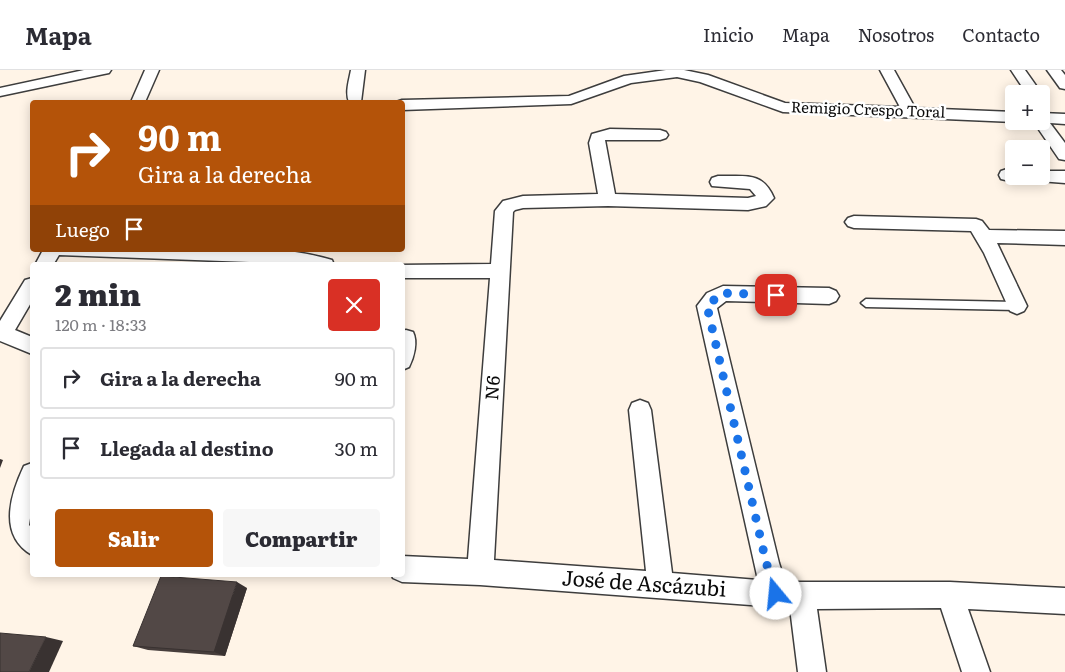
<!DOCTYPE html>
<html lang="es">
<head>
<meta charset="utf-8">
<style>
	body { margin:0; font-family:Literata,serif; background:#f7f7f7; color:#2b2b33; height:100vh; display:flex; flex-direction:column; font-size:19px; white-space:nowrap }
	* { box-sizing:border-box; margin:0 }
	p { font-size:16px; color:#7c7c81 }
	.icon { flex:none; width:28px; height:28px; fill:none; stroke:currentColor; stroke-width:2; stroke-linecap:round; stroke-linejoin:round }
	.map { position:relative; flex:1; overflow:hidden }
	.details { position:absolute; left:30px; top:192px; width:375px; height:315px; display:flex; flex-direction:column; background:#fff; border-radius:5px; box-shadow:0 2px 12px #0003 }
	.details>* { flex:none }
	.banner { position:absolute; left:30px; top:30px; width:375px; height:152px; border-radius:5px; box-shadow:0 2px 12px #0003; background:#b45309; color:#fff; overflow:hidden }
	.tools { position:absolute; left:1005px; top:15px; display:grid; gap:10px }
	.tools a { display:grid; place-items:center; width:45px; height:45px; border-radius:5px; background:#fff; box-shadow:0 2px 12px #0003; font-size:25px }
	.pin { position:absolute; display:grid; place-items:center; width:42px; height:42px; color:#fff; margin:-21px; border-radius:10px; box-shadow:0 2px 8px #0006 }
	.me { position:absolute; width:55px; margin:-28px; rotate:343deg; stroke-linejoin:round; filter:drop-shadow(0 0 4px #0008) }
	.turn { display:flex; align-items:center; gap:18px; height:105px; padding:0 25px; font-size:22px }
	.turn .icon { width:65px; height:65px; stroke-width:2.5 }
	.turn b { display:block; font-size:35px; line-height:42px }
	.then { display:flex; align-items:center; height:48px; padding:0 25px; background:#0003; gap:10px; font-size:19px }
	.round { display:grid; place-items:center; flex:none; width:52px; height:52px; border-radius:5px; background:#f7f7f7 }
	.head { display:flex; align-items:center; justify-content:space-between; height:85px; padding:0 25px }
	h1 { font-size:30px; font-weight:800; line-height:38px }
	.button { display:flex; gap:10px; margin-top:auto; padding:10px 25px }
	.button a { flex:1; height:58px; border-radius:5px; background:#b45309; color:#fff; font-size:20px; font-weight:800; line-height:58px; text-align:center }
	.button a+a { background:#f7f7f7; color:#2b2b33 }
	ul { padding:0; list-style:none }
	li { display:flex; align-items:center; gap:15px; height:62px; margin:0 10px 8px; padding:0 15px; border:2px solid #e1e1e2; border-radius:5px }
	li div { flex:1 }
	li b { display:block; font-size:19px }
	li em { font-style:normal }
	header { display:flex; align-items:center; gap:30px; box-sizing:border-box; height:70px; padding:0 25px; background:#fff; border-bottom:1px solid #e1e1e2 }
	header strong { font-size:24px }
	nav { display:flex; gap:28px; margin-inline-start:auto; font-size:18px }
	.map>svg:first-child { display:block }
</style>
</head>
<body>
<header>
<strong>Mapa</strong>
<nav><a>Inicio</a><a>Mapa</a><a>Nosotros</a><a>Contacto</a></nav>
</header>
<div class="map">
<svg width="1065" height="602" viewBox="0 0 1065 602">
	<rect width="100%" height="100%" fill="#fff4e7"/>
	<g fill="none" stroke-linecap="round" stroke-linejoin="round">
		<!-- service casing -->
		<g stroke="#3d3d3d" stroke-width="3">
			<polygon id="service" points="866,229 1017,232 1022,236 1017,240 866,237 861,233"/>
		</g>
		<!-- minor casing -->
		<g stroke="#3d3d3d" stroke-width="3">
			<g id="minor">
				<polygon points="84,0 111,0 109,3 104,4 0,26 0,18"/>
				<polygon points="145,0 159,0 145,32 131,32"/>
				<path d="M351 0H365L361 32H349C345 22 349 11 351 0Z"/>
				<polygon points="666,0 684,0 708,5 785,33 900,37 880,0 894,0 915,38 1014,42 1014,51 1016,51 1014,52 783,42 700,12 677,7 631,13 571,34 402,40 402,32 396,32 402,30 569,26 624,6"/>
				<polygon points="1011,0 1025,0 1042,24 1041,26 1041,24 1027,24"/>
				<polygon points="1047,0 1061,0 1065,5 1065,19 1060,18"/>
				<polygon points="1041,43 1065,44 1065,54 1050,53 1065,73 1065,90 1059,89 1033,51 1041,51"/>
				<path d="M610 59 660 60 666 62 668 65 666 68 660 70H605L615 124 748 128 756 126 750 119 712 116 710 112 712 108 718 106C744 107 762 100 774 128L766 136 748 140 608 136 523 138 515 140 513 142 494 490 646 501 629 340 632 333 640 330 648 333 651 340 672 503 758 510 697 236 707 223 723 216 829 218 836 221 839 226 836 231 829 234 726 231 717 238 779 493 785 512H950L1065 518V544L968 539 990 602H962L941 538 817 539 826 602H798L790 538 480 515 402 512 393 508 392 505H402V486L468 489 490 208H402V195H399L491 194 495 141 503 131 523 126 598 124 589 73 592 64Z"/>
				<polygon points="1007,99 1014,100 1014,106 1022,106 1020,110 1014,112 1001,109 999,105 1001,101"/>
				<polygon points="1041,101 1065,101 1065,113 1026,110 1024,106 1041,106"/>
				<polygon points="854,146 976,149 982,151 989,160 1065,161 1065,175 997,173 1027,236 1024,241 1017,244 1010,241 984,183 971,161 854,158 848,156 845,152 848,148"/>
				<path d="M43 180H273C293 181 312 184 332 190L334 195 59 185 53 195H35Z"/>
				<polygon points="32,208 32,231 15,260 32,267 32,284 0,271 0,251 25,210"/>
				<path d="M406 260 413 262C418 272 414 287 409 297L402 300V261Z"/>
				<path d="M32 393V435L29 455 32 458V485C0 466 8 430 24 396Z"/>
			</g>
		</g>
		<!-- service -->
		<use href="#service" fill="#fff" fill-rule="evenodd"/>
		<!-- minor -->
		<use href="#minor" fill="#fff" fill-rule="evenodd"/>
	</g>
	<!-- wall -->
	<polygon fill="#473e3c" points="247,518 225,586 148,580 133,576"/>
	<!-- shaded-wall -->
	<g fill="#393231">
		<polygon points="0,389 3,390 0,398"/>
		<polygon points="237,512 247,518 225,586 214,582"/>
		<polygon points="46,567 63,571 49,602 29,602"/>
	</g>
	<!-- building -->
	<g fill="#524846" stroke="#393231">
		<polygon points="161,506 237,512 214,582 133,576"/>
		<polygon points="0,563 46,567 29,602 0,602"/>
	</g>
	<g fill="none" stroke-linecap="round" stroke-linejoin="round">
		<!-- route -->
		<polyline stroke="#1a73e8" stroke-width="9" stroke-dasharray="0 16.2" points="776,225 722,223 707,236 766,492 776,524"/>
	</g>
	<g text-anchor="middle" stroke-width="5" stroke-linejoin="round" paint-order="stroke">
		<!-- far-street labels -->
		<g font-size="15" fill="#0a0a0a" stroke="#fff">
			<text transform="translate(868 40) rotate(2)" y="5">Remigio Crespo Toral</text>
		</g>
		<!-- street labels -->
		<g font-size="18" fill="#0a0a0a" stroke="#fff">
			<text transform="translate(493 318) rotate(-86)" y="6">N6</text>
		</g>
		<!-- near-street labels -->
		<g font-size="21" fill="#0a0a0a" stroke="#fff">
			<text transform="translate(644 514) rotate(4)" y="7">José de Ascázubi</text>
		</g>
	</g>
</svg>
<div class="tools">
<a>+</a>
<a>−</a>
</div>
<div class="pin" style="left:776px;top:225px;background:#d93025"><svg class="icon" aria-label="arrive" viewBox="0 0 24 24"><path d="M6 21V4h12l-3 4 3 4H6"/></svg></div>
<svg class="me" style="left:776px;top:524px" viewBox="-20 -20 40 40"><circle r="19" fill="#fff"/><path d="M0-13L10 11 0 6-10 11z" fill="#1a73e8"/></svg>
<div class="banner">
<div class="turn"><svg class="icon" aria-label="right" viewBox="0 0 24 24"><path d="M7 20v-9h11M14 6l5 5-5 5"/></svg><div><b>90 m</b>Gira a la derecha</div></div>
<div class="then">Luego<svg class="icon" aria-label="arrive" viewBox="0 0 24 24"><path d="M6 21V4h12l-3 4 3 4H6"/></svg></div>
</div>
<section class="details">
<div class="head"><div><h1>2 min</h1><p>120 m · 18:33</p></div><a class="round" style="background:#d93025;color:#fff"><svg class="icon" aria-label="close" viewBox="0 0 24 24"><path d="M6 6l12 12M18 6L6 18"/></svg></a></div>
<ul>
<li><svg class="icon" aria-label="right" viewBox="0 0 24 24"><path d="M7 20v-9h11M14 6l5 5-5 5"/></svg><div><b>Gira a la derecha</b></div><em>90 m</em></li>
<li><svg class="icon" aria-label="arrive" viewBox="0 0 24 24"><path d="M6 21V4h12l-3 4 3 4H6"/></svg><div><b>Llegada al destino</b></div><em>30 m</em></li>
</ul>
<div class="button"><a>Salir</a><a>Compartir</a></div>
</section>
</div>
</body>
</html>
